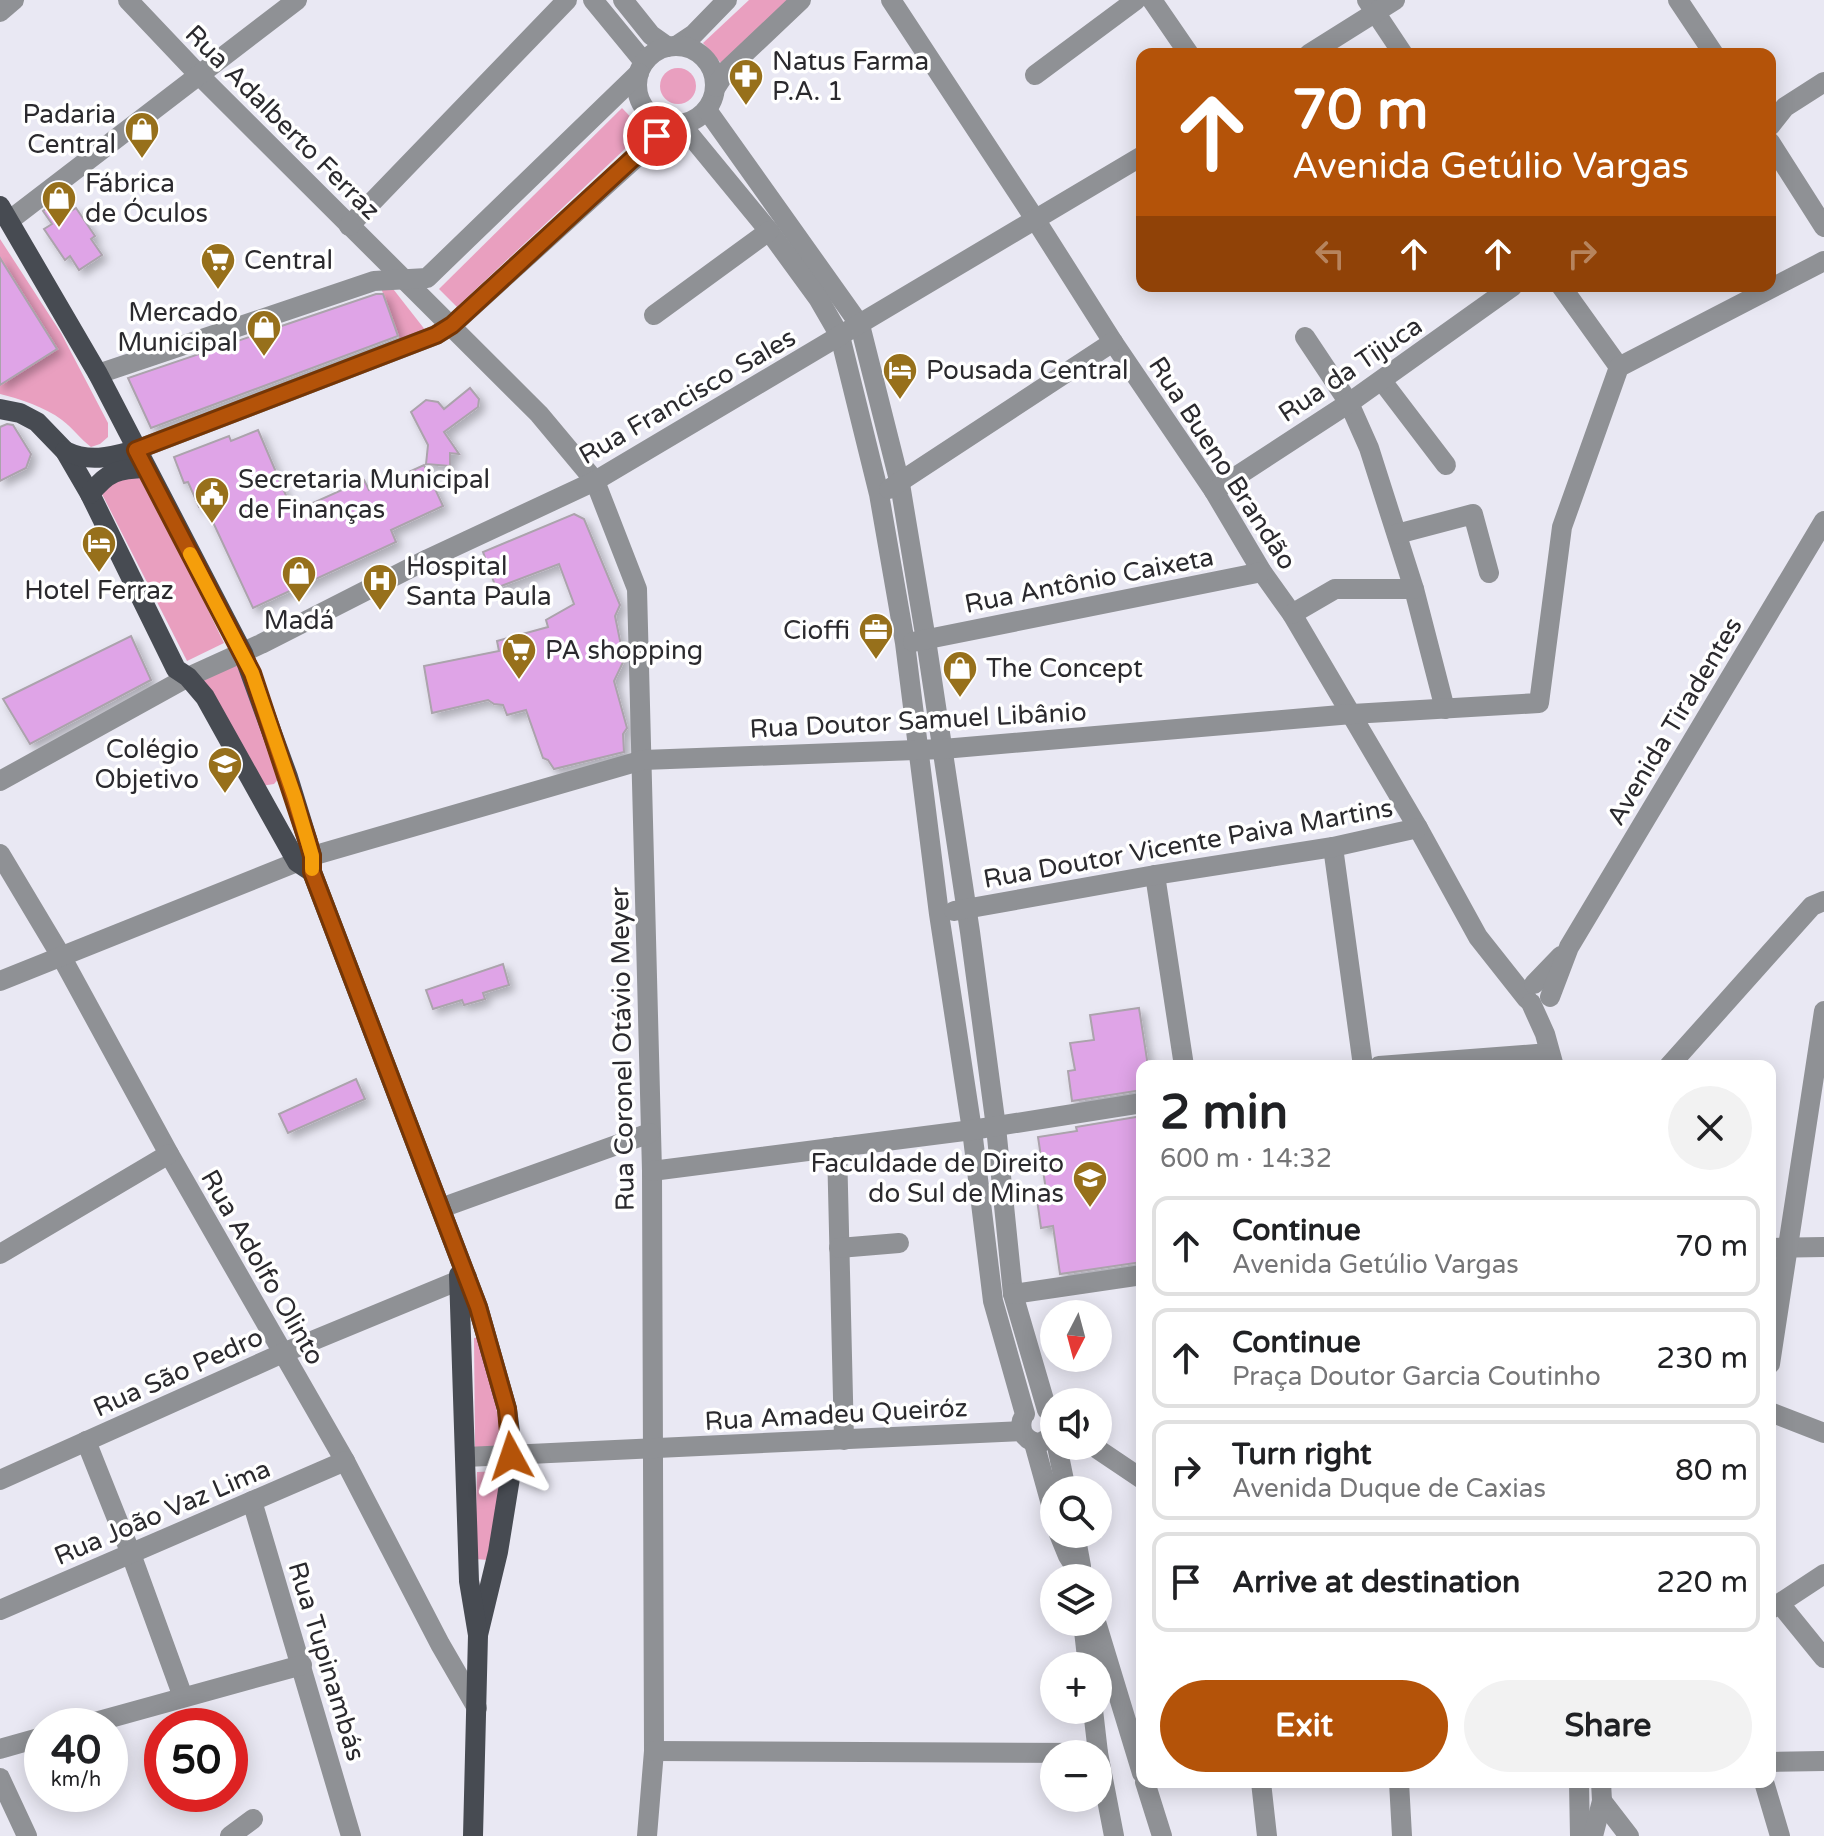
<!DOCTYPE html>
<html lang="en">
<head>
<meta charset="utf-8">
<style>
	body { margin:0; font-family:"Varela Round",sans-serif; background:#f2f2f2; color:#202124; height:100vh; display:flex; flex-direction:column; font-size:30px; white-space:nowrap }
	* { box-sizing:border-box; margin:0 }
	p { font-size:26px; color:#757577 }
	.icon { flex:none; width:44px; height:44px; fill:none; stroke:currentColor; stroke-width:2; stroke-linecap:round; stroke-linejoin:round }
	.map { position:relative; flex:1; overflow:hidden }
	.side { position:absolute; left:1136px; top:1060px; width:640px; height:728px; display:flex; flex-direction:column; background:#fff; border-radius:16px; box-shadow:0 4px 20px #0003 }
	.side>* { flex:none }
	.hud { position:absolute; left:1136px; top:48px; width:640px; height:244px; border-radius:16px; box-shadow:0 4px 20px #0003; background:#b45309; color:#fff; overflow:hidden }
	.needle { width:52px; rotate:186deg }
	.tools { position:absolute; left:1040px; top:1300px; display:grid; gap:16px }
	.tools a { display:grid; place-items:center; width:72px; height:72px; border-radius:50%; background:#fff; box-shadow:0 4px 20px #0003; font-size:40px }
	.speed { position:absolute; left:24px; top:1708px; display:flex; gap:16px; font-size:40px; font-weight:700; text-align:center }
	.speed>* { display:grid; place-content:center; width:104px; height:104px; border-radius:50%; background:#fff; box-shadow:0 4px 20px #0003; line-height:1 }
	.speed small { font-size:20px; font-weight:400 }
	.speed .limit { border:12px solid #d22; background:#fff; color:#111 }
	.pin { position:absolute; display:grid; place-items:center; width:68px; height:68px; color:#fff; margin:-34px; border:4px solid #fff; border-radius:50%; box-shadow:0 2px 8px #0007 }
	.me { position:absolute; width:88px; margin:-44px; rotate:355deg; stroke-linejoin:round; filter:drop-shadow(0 0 6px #0008) }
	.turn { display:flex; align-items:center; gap:28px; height:168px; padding:0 24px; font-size:36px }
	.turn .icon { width:104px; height:104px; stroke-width:2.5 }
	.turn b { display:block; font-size:56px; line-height:68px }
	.lanes { display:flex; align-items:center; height:76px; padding:0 24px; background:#0003; justify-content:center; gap:40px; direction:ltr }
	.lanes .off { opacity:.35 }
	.round { display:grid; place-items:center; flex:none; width:84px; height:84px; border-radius:42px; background:#f2f2f2 }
	.overview { display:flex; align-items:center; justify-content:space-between; height:136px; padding:0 24px }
	h1 { font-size:48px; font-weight:800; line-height:60px }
	.primary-button { display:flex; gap:16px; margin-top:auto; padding:16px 24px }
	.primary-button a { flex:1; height:92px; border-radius:48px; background:#b45309; color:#fff; font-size:32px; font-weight:800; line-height:92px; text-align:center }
	.primary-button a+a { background:#f2f2f2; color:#202124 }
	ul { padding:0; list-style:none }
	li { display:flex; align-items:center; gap:24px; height:100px; margin:0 16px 12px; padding:0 8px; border:4px solid #e0e0e0; border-radius:16px }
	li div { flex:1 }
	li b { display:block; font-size:30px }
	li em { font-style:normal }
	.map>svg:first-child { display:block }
</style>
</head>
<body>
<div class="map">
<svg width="1824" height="1836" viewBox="0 0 1824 1836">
	<defs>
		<filter id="shadow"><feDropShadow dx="5" dy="5" stdDeviation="4" flood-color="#0004"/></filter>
	</defs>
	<rect width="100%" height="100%" fill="#e9e8f3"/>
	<!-- green -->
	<g fill="#e99fbf">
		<polygon points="749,0 790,0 721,63 703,43"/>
		<circle cx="678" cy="86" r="18"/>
		<polygon points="622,108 644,131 457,307 439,289"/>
		<path d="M0 239 61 333 108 423V437L100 444 91 447C80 439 73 428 62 420 45 407 20 399 0 394Z"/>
		<polygon points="390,285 426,331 401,342 381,288"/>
		<polygon points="127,475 145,480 224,643 187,661 102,494 110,479"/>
		<polygon points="240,660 282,775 274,784 261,786 201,678"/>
		<polygon points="480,1337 505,1447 475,1448 474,1338"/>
		<polygon points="505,1471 488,1560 475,1559 477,1472"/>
	</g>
	<!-- building -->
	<g fill="#dfa4e7" stroke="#aba3ac" stroke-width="2" filter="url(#shadow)">
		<polygon points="59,199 68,213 76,208 95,236 91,239 102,255 79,270 70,256 65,260 44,229 52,224 43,211"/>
		<polygon points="0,258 57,349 0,385"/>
		<polygon points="376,294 383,294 398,336 151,428 128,378"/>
		<polygon points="470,388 479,399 478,407 444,432 459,454 450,453 450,466 426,464 428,445 411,412 426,400 438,402 444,409"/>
		<polygon points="7,424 13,425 31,454 26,468 0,481 0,427"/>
		<polygon points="258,430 293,512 364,480 369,490 424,465 443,506 391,530 396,542 253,608 205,505 199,507 188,482 184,483 174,457 229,436 231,441"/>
		<polygon points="574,514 584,519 620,605 615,616 624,660 614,681 627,728 623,734 624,752 554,769 548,760 543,758 526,710 507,715 503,705 494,704 488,700 432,713 424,666 499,651 497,641 548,627 546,620 574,604 559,564 496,588 483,552"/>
		<polygon points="131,636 151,680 30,744 3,699"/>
		<polygon points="503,964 509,985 483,993 485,999 464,1005 462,1000 433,1009 426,990"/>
		<polygon points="1139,1008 1148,1066 1142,1066 1142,1090 1072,1101 1068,1071 1075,1070 1070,1043 1094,1040 1090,1015"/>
		<polygon points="356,1079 365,1099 288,1133 279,1114"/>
		<polygon points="1142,1116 1142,1262 1060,1274 1053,1226 1041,1228 1036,1192 1046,1190 1038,1137 1077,1131 1076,1127"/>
	</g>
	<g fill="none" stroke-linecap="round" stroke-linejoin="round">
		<!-- minor -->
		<g stroke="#8f9195" stroke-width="20">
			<polyline points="128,0 200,76 539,414 595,481 637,589 652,1171 654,1751 647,1836"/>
			<polyline points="593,0 644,62"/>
			<polyline points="623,0 651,35 668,47"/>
			<polyline points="891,0 1035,219 1113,342 1214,491 1262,572 1292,614 1418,828 1478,937 1527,999"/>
			<polyline points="1152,0 1189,54"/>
			<polyline points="1367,0 1403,54"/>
			<polyline points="1678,0 1714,54"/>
			<polyline points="0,12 14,0"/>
			<polyline points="676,46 694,34 727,0"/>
			<circle cx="676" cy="85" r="39"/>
			<polyline points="1309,54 1395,0"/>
			<polyline points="1035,75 1136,0"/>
			<polyline points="716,87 727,70 801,0"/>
			<polyline points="707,110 860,325 900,484 926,640 970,932 996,1127 1013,1294 1047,1410"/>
			<polyline points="681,124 769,231 818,298 840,336 879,494 905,643 939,914 972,1130 993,1301 1025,1414"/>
			<polyline points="1770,126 1785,107 1824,82"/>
			<polyline points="1770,142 1824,227"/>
			<polyline points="10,220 297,0"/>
			<polyline points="349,226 567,0"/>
			<polyline points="1561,286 1619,367"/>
			<polyline points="654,315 769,231"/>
			<polyline points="1305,337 1349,403 1369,448 1414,589 1445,709"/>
			<polyline points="98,374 374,281 427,278 639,73"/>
			<polyline points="1382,381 1446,465"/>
			<polyline points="136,450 436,335 452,325 672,125"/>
			<polyline points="889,489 1113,342"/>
			<polyline points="1214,491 1349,403 1513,286"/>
			<polyline points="1397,534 1473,514 1489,573"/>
			<polyline points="1292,614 1335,589 1414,589"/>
			<polyline points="913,642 1262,572"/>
			<polyline points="0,781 188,677 261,644 428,559 595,481 1142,156"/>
			<polyline points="1333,847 1363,1066"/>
			<polyline points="0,854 61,956 169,1154 345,1461 440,1644 477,1708"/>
			<polyline points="1155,875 1184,1066"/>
			<polyline points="954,911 1155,875 1333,847 1418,828"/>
			<polyline points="0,981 312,856 643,760 943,749 1352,714 1539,703 1562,527 1619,367 1824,261"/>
			<polyline points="1534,984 1561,956"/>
			<polyline points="1550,997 1569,947 1824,521"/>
			<polyline points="1531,1003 1545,1034 1553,1063"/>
			<polyline points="1379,1066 1549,1053"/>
			<polyline points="1669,1066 1812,906 1824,901"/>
			<polyline points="837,1147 844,1440"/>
			<polyline points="652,1171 972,1130 1142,1103"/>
			<polyline points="441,1208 650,1133"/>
			<polyline points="839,1248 899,1243"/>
			<polyline points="1770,1248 1824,1247"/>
			<polyline points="0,1254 169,1154"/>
			<polyline points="1013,1294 1142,1275"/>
			<polyline points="1770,1364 1824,1011"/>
			<polyline points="1770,1412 1824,1433"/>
			<path d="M1022 1420C1019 1433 1027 1442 1040 1443L1054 1435"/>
			<polyline points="86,1441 131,1554 183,1697"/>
			<polyline points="1034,1443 1054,1515"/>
			<polyline points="1057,1446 1066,1490"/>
			<polyline points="1093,1446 1142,1479"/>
			<polyline points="465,1457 1021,1431"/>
			<polyline points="0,1480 283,1353 467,1277"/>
			<polyline points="252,1501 351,1836"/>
			<polyline points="1059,1534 1068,1556 1082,1578"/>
			<polyline points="1075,1534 1081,1566"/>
			<polyline points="1781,1605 1824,1658"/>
			<polyline points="1771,1609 1824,1574"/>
			<polyline points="0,1610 345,1461"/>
			<polyline points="1083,1622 1088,1666"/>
			<polyline points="1096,1622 1142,1773"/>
			<polyline points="1093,1710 1098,1753 1114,1836"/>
			<polyline points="81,1726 302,1665"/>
			<polyline points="0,1749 42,1737"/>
			<polyline points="654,1751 1098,1753"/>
			<polyline points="1770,1762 1824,1761"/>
			<polyline points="0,1778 27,1836"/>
			<polyline points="1145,1782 1162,1836"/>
			<polyline points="1261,1782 1267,1836"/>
			<polyline points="1399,1782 1402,1836"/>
			<polyline points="1579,1782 1580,1836"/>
			<polyline points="1764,1782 1780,1836"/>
			<polyline points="1602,1801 1629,1836"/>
			<polyline points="230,1836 253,1819"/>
			<polyline points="1593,1836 1602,1801 1601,1782"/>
		</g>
		<!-- major -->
		<g stroke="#474b52" stroke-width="20">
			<polyline points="0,206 98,374 243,653 288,777 308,842 312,856 312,872 478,1307 507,1409 510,1432 510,1478 498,1552 478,1635"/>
			<polyline points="0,409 20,413 37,422 65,451 90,494 176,669 188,677 205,697 297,862 312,872"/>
			<path d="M65 451C90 463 110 457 136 450"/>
			<path d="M90 494C108 471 118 469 146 468"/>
			<polyline points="459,1275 469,1581 478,1635 473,1836"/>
		</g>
	</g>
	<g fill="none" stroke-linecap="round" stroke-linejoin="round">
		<!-- route casing -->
		<g stroke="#753606" stroke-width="20">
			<polyline id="route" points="511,1456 507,1409 478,1307 312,872 312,856 308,842 252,673 136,450 436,335 452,325 657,136"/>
		</g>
		<!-- route -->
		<use href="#route" stroke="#b45309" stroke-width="14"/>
		<!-- slow -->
		<polyline stroke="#f59e0b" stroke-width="14" points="190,554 252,673 295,798 312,856 312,869"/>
	</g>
	<!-- icons -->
	<defs>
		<g id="pharmacy-pin" transform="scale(1.8)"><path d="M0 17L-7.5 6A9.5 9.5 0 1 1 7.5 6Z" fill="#97701b" stroke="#fff"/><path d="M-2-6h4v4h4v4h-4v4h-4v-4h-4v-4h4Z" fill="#fff"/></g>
		<g id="shop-pin" transform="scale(1.8)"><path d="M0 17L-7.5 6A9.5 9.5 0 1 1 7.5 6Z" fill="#97701b" stroke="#fff"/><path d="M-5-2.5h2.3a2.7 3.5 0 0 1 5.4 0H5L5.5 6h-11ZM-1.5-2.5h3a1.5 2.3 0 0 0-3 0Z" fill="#fff"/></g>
		<g id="supermarket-pin" transform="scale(1.8)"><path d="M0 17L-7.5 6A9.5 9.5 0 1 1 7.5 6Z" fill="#97701b" stroke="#fff"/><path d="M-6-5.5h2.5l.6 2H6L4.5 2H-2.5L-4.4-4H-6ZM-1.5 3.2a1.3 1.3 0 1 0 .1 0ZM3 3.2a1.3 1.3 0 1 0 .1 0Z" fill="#fff"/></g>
		<g id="hotel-pin" transform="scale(1.8)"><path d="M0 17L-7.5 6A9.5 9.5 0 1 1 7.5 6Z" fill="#97701b" stroke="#fff"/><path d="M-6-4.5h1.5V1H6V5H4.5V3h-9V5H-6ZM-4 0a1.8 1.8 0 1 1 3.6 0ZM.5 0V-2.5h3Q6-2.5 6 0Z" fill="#fff"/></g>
		<g id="civic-pin" transform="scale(1.8)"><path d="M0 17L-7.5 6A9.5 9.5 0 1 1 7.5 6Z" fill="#97701b" stroke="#fff"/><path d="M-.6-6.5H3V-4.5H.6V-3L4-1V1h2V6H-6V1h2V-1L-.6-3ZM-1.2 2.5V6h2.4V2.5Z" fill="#fff"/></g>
		<g id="hospital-pin" transform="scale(1.8)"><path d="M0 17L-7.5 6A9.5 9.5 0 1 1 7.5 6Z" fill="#97701b" stroke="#fff"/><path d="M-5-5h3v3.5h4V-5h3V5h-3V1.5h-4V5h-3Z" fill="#fff"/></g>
		<g id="office-pin" transform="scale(1.8)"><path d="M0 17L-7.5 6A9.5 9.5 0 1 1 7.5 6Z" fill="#97701b" stroke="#fff"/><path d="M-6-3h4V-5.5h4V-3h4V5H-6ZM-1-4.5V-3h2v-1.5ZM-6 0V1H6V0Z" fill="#fff"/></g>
		<g id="school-pin" transform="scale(1.8)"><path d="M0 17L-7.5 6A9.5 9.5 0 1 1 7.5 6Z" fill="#97701b" stroke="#fff"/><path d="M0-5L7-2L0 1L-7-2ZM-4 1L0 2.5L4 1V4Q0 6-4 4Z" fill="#fff"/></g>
		<g id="university-pin" transform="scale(1.8)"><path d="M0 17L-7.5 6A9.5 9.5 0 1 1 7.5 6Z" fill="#97701b" stroke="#fff"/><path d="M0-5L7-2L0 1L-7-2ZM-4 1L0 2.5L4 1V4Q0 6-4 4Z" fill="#fff"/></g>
	</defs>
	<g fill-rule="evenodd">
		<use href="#pharmacy-pin" x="746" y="76"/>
		<use href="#shop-pin" x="142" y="129"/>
		<use href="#shop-pin" x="59" y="198"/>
		<use href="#supermarket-pin" x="218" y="260"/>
		<use href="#shop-pin" x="264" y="327"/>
		<use href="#hotel-pin" x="900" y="370"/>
		<use href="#civic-pin" x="212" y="494"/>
		<use href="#hotel-pin" x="99" y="543"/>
		<use href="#shop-pin" x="299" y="573"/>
		<use href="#hospital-pin" x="380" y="581"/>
		<use href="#office-pin" x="876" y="630"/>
		<use href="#supermarket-pin" x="519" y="650"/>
		<use href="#shop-pin" x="960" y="668"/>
		<use href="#school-pin" x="225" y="764"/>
		<use href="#university-pin" x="1090" y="1178"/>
	</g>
	<g text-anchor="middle" stroke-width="7" stroke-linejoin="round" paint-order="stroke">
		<!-- poi labels -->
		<g font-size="26" fill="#2b2a2e" stroke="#fff" text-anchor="start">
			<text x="772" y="70">Natus Farma<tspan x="772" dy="30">P.A. 1</tspan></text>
			<text x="116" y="123" text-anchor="end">Padaria<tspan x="116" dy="30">Central</tspan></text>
			<text x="85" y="192">Fábrica<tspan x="85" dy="30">de Óculos</tspan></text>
			<text x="244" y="269">Central</text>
			<text x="238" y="321" text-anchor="end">Mercado<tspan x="238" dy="30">Municipal</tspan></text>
			<text x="926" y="379">Pousada Central</text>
			<text x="238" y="488">Secretaria Municipal<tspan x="238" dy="30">de Finanças</tspan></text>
			<text x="406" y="575">Hospital<tspan x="406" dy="30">Santa Paula</tspan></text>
			<text x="99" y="599" text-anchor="middle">Hotel Ferraz</text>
			<text x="299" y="629" text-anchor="middle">Madá</text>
			<text x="850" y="639" text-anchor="end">Cioffi</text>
			<text x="545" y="659">PA shopping</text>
			<text x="986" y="677">The Concept</text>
			<text x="199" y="758" text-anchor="end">Colégio<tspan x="199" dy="30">Objetivo</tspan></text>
			<text x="1064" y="1172" text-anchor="end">Faculdade de Direito<tspan x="1064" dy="30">do Sul de Minas</tspan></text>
		</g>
		<!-- street labels -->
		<g font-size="26" fill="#2b2a2e" stroke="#fff">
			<text transform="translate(283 122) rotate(45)" y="9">Rua Adalberto Ferraz</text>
			<text transform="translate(1350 369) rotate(-34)" y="9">Rua da Tijuca</text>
			<text transform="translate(687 396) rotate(-30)" y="9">Rua Francisco Sales</text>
			<text transform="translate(1223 463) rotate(57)" y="9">Rua Bueno Brandão</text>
			<text transform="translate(1089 580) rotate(-11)" y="9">Rua Antônio Caixeta</text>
			<text transform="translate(918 720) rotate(-3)" y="9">Rua Doutor Samuel Libânio</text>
			<text transform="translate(1674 721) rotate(-59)" y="9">Avenida Tiradentes</text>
			<text transform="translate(1188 843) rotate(-10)" y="9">Rua Doutor Vicente Paiva Martins</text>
			<text transform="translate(622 1049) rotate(-91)" y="9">Rua Coronel Otávio Meyer</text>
			<text transform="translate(263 1267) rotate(60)" y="9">Rua Adolfo Olinto</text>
			<text transform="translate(178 1372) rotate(-24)" y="9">Rua São Pedro</text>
			<text transform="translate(836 1414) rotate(-3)" y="9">Rua Amadeu Queiróz</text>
			<text transform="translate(162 1512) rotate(-23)" y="9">Rua João Vaz Lima</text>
			<text transform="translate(327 1661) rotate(73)" y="9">Rua Tupinambás</text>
		</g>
	</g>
</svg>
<div class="tools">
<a><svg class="needle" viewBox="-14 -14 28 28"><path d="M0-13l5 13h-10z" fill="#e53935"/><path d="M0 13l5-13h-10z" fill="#757577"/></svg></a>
<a><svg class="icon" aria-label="sound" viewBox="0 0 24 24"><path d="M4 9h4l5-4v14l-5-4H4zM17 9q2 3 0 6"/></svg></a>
<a><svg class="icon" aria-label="search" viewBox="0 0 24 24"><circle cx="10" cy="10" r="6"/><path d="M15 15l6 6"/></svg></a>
<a><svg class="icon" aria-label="layers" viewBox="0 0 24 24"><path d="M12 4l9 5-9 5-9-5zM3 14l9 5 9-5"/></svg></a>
<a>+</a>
<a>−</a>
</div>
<div class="speed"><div>40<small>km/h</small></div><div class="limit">50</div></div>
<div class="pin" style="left:657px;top:136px;background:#d93025"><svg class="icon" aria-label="arrive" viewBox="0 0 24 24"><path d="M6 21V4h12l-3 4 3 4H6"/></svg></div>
<svg class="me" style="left:511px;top:1456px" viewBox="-20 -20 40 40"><path d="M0-17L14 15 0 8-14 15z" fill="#b45309" stroke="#fff" stroke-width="4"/></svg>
<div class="hud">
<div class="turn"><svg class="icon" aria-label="ahead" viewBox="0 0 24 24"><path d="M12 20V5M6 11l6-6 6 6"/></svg><div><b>70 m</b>Avenida Getúlio Vargas</div></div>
<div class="lanes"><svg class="icon off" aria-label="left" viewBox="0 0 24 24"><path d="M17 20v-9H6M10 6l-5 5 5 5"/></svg><svg class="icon" aria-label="ahead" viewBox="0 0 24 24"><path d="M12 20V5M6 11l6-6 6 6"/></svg><svg class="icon" aria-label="ahead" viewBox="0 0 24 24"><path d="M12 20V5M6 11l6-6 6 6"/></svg><svg class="icon off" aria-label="right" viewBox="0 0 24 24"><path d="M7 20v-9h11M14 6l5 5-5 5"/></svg></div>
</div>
<section class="side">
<div class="overview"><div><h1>2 min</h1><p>600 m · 14:32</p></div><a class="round"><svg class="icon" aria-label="close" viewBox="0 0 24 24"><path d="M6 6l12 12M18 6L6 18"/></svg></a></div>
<ul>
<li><svg class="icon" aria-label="ahead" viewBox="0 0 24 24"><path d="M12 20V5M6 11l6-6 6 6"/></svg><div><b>Continue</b><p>Avenida Getúlio Vargas</p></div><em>70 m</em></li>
<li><svg class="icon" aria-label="ahead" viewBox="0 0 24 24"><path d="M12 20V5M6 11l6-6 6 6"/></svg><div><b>Continue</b><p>Praça Doutor Garcia Coutinho</p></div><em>230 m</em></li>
<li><svg class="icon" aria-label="right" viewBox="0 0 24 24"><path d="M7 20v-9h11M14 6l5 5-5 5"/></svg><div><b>Turn right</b><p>Avenida Duque de Caxias</p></div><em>80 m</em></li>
<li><svg class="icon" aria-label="arrive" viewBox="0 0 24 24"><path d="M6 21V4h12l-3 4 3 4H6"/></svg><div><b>Arrive at destination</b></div><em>220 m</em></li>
</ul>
<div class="primary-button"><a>Exit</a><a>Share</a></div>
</section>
</div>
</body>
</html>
